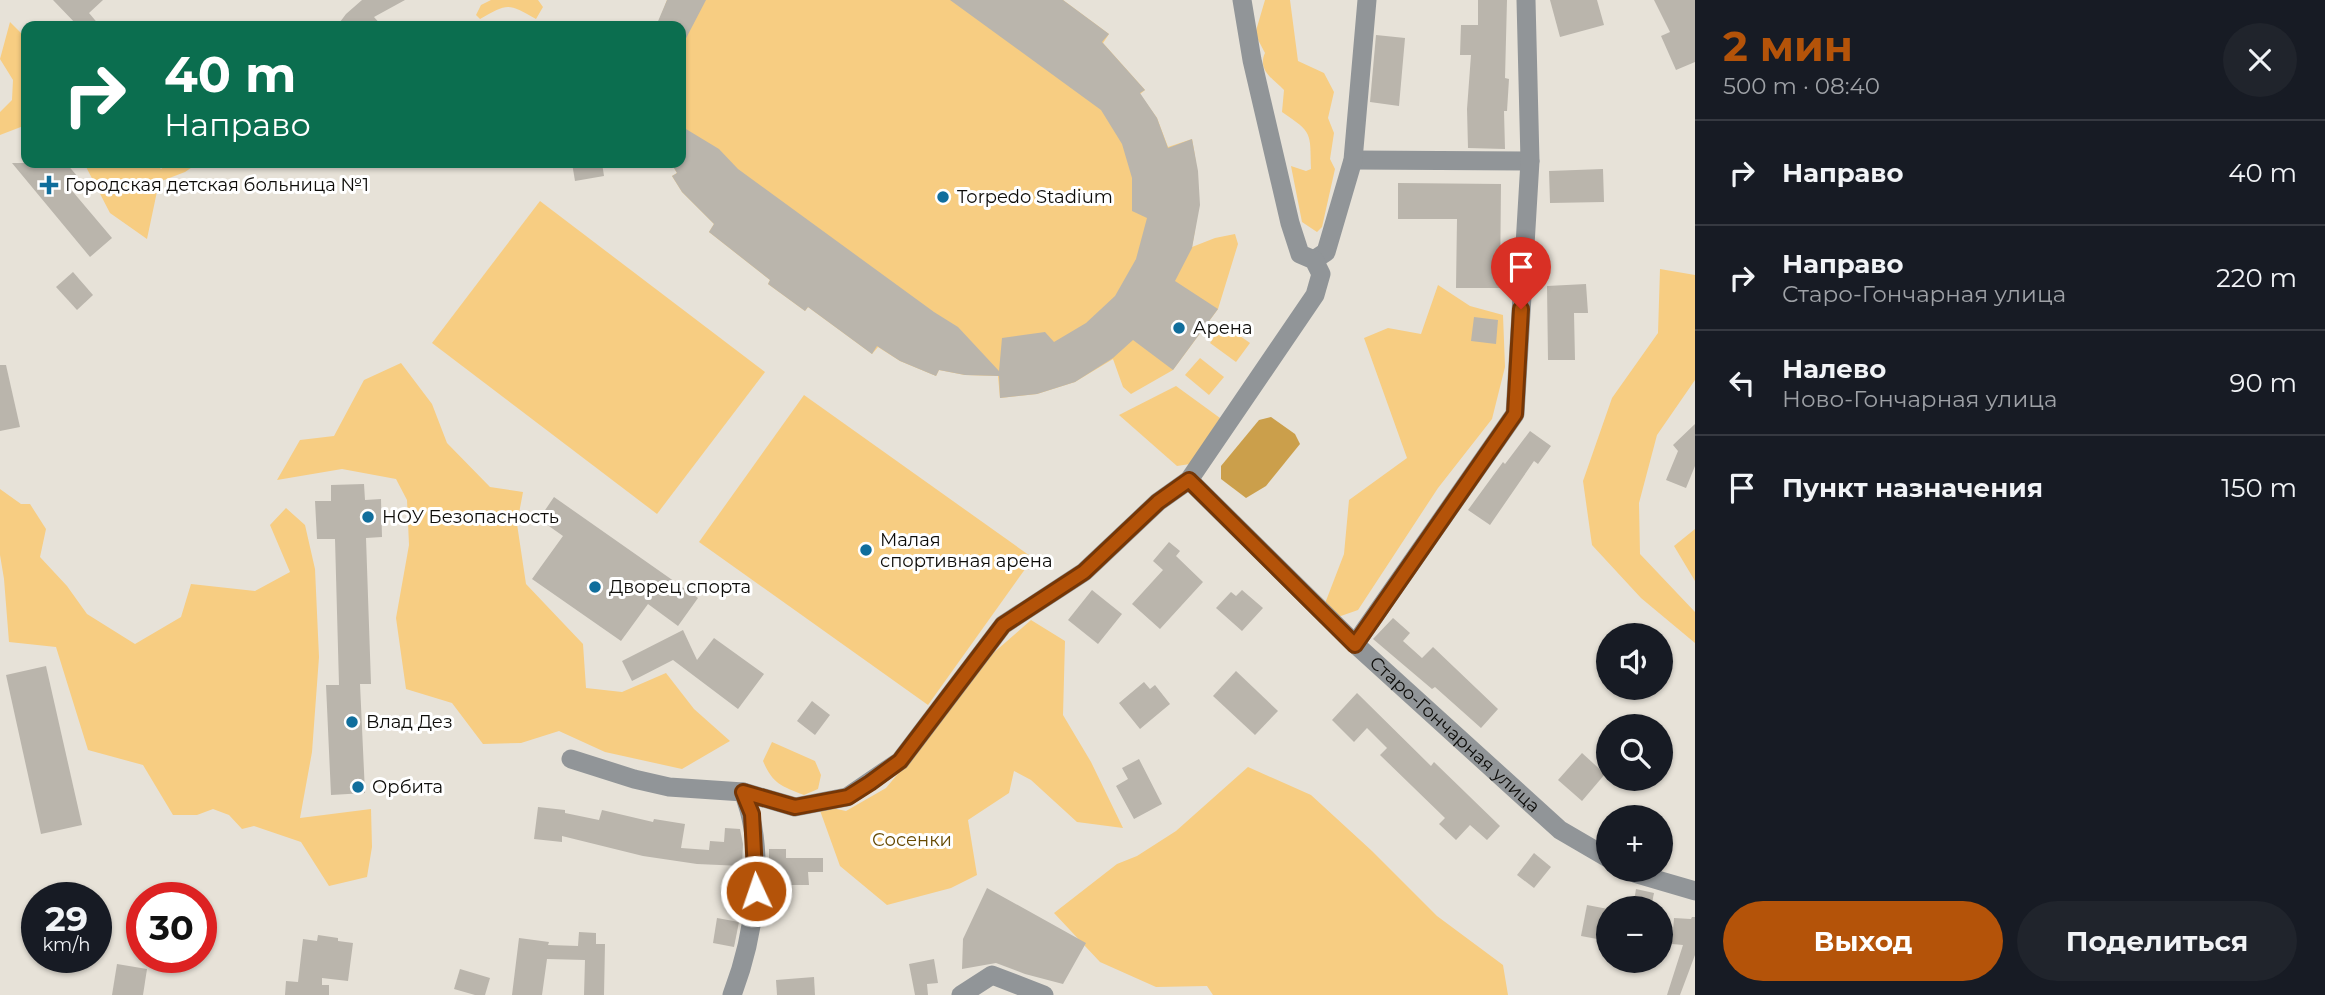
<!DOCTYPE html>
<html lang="ru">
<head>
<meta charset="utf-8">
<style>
	body { margin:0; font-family:Montserrat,sans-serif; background:#20242c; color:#f1f3f6; height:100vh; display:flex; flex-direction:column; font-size:26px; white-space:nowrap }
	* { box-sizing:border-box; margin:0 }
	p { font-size:23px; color:#9ea1a6 }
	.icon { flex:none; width:38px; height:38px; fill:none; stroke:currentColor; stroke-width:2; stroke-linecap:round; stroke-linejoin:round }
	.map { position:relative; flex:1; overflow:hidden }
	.details { display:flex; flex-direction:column; background:#171b24; width:630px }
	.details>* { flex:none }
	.banner { position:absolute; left:21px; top:21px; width:665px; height:147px; border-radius:14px; box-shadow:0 2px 5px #0004; background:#0b6e4f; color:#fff; overflow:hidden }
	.controls { position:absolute; left:1596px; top:623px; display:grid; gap:14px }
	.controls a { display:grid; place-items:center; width:77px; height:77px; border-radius:50%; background:#171b24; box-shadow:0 2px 5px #0004; font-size:35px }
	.speed { position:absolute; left:21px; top:882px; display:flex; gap:14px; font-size:35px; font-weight:700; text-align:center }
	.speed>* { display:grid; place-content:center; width:91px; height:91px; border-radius:50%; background:#171b24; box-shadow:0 2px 5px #0004; line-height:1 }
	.speed small { font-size:18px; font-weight:400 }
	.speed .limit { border:10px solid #d22; background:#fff; color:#111 }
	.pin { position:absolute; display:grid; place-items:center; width:60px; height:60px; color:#fff; margin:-72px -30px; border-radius:50% 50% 50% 0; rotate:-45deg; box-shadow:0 0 7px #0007 }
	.pin .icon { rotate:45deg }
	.me { position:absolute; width:77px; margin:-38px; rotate:357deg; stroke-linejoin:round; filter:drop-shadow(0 0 5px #0008) }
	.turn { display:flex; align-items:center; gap:24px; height:147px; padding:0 28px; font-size:32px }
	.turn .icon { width:91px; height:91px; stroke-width:2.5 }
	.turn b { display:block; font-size:49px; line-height:60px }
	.round { display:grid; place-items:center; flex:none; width:74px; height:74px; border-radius:37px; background:#20242c }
	.head { display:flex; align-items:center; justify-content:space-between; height:119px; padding:0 28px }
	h1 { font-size:42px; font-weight:700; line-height:52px; color:#b45309 }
	.primary-button { display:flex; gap:14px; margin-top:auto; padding:14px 28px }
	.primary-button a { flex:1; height:80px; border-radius:42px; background:#b45309; color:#fff; font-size:28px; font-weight:700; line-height:80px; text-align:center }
	.primary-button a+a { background:#20242c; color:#f1f3f6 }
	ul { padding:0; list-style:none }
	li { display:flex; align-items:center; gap:21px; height:105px; padding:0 28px; border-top:2px solid #363941 }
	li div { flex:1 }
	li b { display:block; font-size:26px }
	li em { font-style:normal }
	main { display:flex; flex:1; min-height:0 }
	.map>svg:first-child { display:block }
</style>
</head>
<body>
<main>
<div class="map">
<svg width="1695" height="995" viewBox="0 0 1695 995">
	<rect width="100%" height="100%" fill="#e7e2d8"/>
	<!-- green -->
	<g fill="#f7cd82">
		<path d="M491 0H538L543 7 536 19C508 3 508 3 480 19L476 15 481 5Z"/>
		<path d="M667 0H1063L1109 34 1103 43 1145 90 1140 94 1157 118 1168 147 1192 139C1200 181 1200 205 1192 247L1215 238 1235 234 1238 244 1218 309 1173 370 1131 394 1123 387 1113 359 1075 382 1037 394 1000 398 998 376 965 375 939 370 936 376 900 361 878 347 872 354 808 307 805 311 768 284 770 280 709 232 714 224 682 192 672 176 677 173 671 163H681V26H657Z"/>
		<path d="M1265 0H1290L1298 61 1324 73 1334 92 1328 118 1334 133 1330 159 1335 169 1322 227 1317 232 1302 222 1291 166 1306 171 1311 169C1310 132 1313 133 1282 112L1284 90C1273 79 1257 70 1265 53L1255 34Z"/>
		<polygon points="10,22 26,38 26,125 0,135 0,112 12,100 13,80 0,59"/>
		<polygon points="84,163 155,163 161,169 170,163 198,163 185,172 159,182 147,239 110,213"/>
		<polygon points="540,201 765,372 657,514 432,343"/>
		<polygon points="1660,269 1695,275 1695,380 1657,435 1639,503 1640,554 1695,612 1695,643 1641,598 1592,545 1583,481 1612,398 1658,333"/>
		<polygon points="1438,285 1470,306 1503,315 1505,367 1492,419 1438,488 1358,610 1338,617 1324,606 1344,554 1349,500 1407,458 1364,338 1388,328 1421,334"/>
		<polygon points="1223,324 1250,343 1236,362 1210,343"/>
		<polygon points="1200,358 1224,377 1209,395 1185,375"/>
		<polygon points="401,363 432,404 447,443 490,487 523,492 517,524 526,584 583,644 586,688 622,692 666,673 694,709 730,741 682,769 605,752 559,731 521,743 483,744 452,703 406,689 396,618 409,545 407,500 396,479 342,469 277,480 300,440 334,436 364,380"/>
		<polygon points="1176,386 1220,418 1190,464 1177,466 1119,415"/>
		<polygon points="804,395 1033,558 928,705 699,542"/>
		<polygon points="0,489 21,504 30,504 46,529 40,557 67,586 87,614 135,644 181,617 191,584 255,591 290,572 270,525 286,508 305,525 315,569 319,657 312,752 300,818 371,809 372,847 367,877 329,886 301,842 254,826 242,829 229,815 213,809 197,815 173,815 143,765 88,750 56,647 9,642 4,579 0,555"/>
		<polygon points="1695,529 1695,581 1674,546"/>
		<polygon points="1031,620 1065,641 1063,715 1091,762 1123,828 1077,822 1031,780 1014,771 1009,793 968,820 977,875 951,888 887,905 840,866 818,805 846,811 886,788 927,739 975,669"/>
		<path d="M772 742 815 761 821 775 818 789 804 795C781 786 773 784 763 761Z"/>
		<polygon points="1248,767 1311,795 1372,851 1437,916 1503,965 1508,995 1213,995 1207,986 1156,987 1100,962 1054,913 1117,864 1137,856 1176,831"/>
	</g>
	<!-- water -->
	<polygon fill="#cb9f4b" points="1271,417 1295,434 1300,444 1266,486 1246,498 1221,479 1221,466 1259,420"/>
	<!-- building -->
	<g fill="#bab5ac">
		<polygon points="53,0 103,0 89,13 100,26 78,26"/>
		<polygon points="362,0 405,0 374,17 382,26 337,26 346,14"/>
		<polygon points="667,0 706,0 681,48 681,26 656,26"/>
		<polygon points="950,0 1063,0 1109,34 1102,42 1145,90 1140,93 1157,118 1168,148 1192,139 1198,171 1200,205 1192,248 1175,281 1218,309 1173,370 1133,340 1113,358 1075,382 1037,394 1000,398 999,376 965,375 939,370 936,376 900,361 877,346 872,354 808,307 805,311 768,284 770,280 709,232 714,224 682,192 672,176 677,173 671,163 681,163 681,126 719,149 738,169 934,312 958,327 999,371 1002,338 1045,332 1054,342 1086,323 1115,296 1136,259 1147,218 1132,211 1132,178 1122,144 1101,110"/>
		<polygon points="1478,0 1507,0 1505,78 1509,79 1507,111 1504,111 1505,149 1468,148 1467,109 1471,55 1460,55 1461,25 1478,25"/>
		<polygon points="1550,0 1597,0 1604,25 1560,37"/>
		<polygon points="1654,0 1695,0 1695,62 1676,70 1661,36 1670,32"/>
		<polygon points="1376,35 1405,38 1399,106 1370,102"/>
		<polygon points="12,163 66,163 78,177 68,186 112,238 90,257"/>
		<polygon points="572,163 602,163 604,176 575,181"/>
		<polygon points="1603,169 1604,202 1550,203 1549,171"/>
		<polygon points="1398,183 1501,184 1500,288 1456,288 1457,219 1398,219"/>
		<polygon points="73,272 93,295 77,310 56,287"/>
		<polygon points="1586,284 1588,313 1574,313 1575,360 1548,360 1547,286"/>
		<polygon points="1474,317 1498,320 1496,344 1471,341"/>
		<polygon points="0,365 6,365 20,427 0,431"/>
		<polygon points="1695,424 1695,466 1686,488 1666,480 1678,451 1673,445"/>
		<polygon points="1530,431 1551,446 1538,464 1534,461 1490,525 1468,510 1503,462 1505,464"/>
		<polygon points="364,484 365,500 381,499 382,537 366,538 371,684 360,684 365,793 331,795 326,685 339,685 335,539 317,539 315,501 331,501 331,485"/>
		<polygon points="554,497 698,598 678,626 648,604 621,641 532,579 563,536 539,519"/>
		<polygon points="1169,542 1180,551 1176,556 1203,582 1160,629 1132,604 1163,570 1153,561"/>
		<polygon points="1092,590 1122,614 1098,644 1068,620"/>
		<polygon points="1242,590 1263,608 1242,631 1216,608 1231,592 1236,596"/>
		<polygon points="1393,618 1410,633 1403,641 1422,658 1433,647 1498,709 1481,728 1435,687 1432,689 1373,639"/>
		<polygon points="683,630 697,660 714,638 764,674 738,709 673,660 632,681 622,661"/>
		<polygon points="46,666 82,825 41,834 6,675"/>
		<polygon points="1236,671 1278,711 1255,735 1213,696"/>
		<polygon points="1144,682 1150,689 1155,685 1170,704 1140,729 1119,703"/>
		<polygon points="1357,693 1431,766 1434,762 1500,826 1487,840 1470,825 1456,840 1439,824 1445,818 1380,755 1387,748 1367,728 1354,742 1332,720"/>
		<polygon points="812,701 830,715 815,735 797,721"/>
		<polygon points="1582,753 1605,774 1582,801 1558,780"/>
		<polygon points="1139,759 1162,804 1134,819 1116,786 1128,779 1122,768"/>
		<polygon points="538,807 565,810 565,813 599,820 602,810 653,822 654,819 685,824 681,848 709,850 710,841 724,842 725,828 740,829 743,844 742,866 697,864 643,856 562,836 562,842 534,839"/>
		<polygon points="769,849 786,849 786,858 823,858 823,872 808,872 809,885 769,885"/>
		<polygon points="1534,853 1551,867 1534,888 1517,875"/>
		<polygon points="987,888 1086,943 1063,984 1025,974 996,963 962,969 963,939"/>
		<polygon points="1636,889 1654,893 1651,908 1633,908"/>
		<polygon points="1587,905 1608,909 1608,941 1581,936"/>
		<polygon points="1692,917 1695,917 1695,955 1680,995 1667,995 1683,945 1672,944 1674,918 1691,919"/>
		<polygon points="717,918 739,922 734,947 713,943"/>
		<polygon points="579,932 596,933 596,944 605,944 604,995 584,995 585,960 547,959 542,995 512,995 519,938 549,942 548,945 578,946"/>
		<polygon points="318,935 338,938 338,941 353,943 348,981 322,978 322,985 329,985 329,995 285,995 286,981 298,982 303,939 317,941"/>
		<polygon points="934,959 938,983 927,984 928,995 915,995 909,964"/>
		<polygon points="117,964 147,969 143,995 112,995"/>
		<polygon points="460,969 490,978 485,995 475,995 454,989"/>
		<polygon points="814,977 815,995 777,995 776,980"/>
	</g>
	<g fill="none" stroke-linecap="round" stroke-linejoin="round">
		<!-- minor -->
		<g stroke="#919598" stroke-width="19">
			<polyline points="1353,160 1530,161"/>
			<polyline points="1314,260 1326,252 1353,160 1367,0"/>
			<path id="s1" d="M1189 480 1355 644 1560 830 1608 858"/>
			<polyline points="1355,644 1515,414 1530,161 1526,0"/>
			<path d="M571 759 634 779 669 787 743 792C767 852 755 935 732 995"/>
			<polyline points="743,792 795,807 847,797 900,761 1003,625 1084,572 1158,502 1189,480 1315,295 1321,274 1314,260 1300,254 1290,223 1252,60 1242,0"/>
			<polyline points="1629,870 1637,874 1695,891"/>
			<polyline points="961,995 992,975 1044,995"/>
		</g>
	</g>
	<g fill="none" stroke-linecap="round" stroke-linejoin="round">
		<!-- route casing -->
		<g stroke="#753606" stroke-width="18">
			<polyline id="route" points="756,891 752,814 743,792 795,807 848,797 870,783 900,761 1003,625 1084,572 1158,502 1189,480 1355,645 1515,414 1521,309"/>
		</g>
		<!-- route -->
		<use href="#route" stroke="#b45309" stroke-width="12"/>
	</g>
	<!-- markers -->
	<g fill="#106e9c" stroke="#fff" stroke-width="2.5">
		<path d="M45.5 174.5h7v7h7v7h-7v7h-7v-7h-7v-7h7z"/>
		<circle cx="943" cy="197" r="7"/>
		<circle cx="1179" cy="328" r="7"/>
		<circle cx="368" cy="517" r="7"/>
		<circle cx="866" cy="550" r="7"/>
		<circle cx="595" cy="587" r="7"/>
		<circle cx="352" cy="722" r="7"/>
		<circle cx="358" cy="787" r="7"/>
	</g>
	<g text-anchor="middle" stroke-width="6" stroke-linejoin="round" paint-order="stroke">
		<!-- poi labels -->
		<g font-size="18" fill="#0d0c09" stroke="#fff" text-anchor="start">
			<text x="65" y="191">Городская детская больница №1</text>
			<text x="957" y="203">Torpedo Stadium</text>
			<text x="1193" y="334">Арена</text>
			<text x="382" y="523">НОУ Безопасность</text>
			<text x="880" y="546">Малая<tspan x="880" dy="21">спортивная арена</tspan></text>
			<text x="609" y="593">Дворец спорта</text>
			<text x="366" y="728">Влад Дез</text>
			<text x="372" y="793">Орбита</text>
		</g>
		<!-- street labels -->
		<g font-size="18" fill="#0d0c09" stroke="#fff">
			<text dy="6" stroke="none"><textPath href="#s1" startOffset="368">Старо-Гончарная улица</textPath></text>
		</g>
		<!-- park labels -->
		<g font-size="18" fill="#674a03" stroke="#fff">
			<text x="912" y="846">Сосенки</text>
		</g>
	</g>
</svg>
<div class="controls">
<a><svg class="icon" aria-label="sound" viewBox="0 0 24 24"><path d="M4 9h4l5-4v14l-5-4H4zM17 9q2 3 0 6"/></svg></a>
<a><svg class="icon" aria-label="search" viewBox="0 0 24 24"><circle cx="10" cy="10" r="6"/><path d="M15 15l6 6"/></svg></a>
<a>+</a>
<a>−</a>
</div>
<div class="speed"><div>29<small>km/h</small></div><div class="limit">30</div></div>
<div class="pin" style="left:1521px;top:309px;background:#d93025"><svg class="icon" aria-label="arrive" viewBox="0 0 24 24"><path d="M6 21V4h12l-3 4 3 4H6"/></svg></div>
<svg class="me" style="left:756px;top:891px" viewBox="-20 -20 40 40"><circle r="17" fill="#b45309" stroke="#fff" stroke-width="3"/><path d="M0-11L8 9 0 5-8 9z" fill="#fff"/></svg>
<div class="banner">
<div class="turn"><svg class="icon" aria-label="right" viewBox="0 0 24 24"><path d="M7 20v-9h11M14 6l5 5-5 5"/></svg><div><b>40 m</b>Направо</div></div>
</div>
</div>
<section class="details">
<div class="head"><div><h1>2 мин</h1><p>500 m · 08:40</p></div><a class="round"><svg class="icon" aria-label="close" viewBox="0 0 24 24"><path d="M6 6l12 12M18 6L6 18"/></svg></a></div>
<ul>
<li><svg class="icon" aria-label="right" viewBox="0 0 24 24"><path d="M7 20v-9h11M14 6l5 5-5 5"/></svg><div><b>Направо</b></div><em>40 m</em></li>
<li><svg class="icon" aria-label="right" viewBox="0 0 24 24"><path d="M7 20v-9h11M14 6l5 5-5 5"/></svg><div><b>Направо</b><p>Старо-Гончарная улица</p></div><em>220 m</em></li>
<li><svg class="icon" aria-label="left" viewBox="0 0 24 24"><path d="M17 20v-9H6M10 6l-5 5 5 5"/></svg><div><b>Налево</b><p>Ново-Гончарная улица</p></div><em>90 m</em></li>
<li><svg class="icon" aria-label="arrive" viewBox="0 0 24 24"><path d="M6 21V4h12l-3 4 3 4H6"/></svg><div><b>Пункт назначения</b></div><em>150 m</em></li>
</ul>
<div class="primary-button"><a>Выход</a><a>Поделиться</a></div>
</section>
</main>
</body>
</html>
